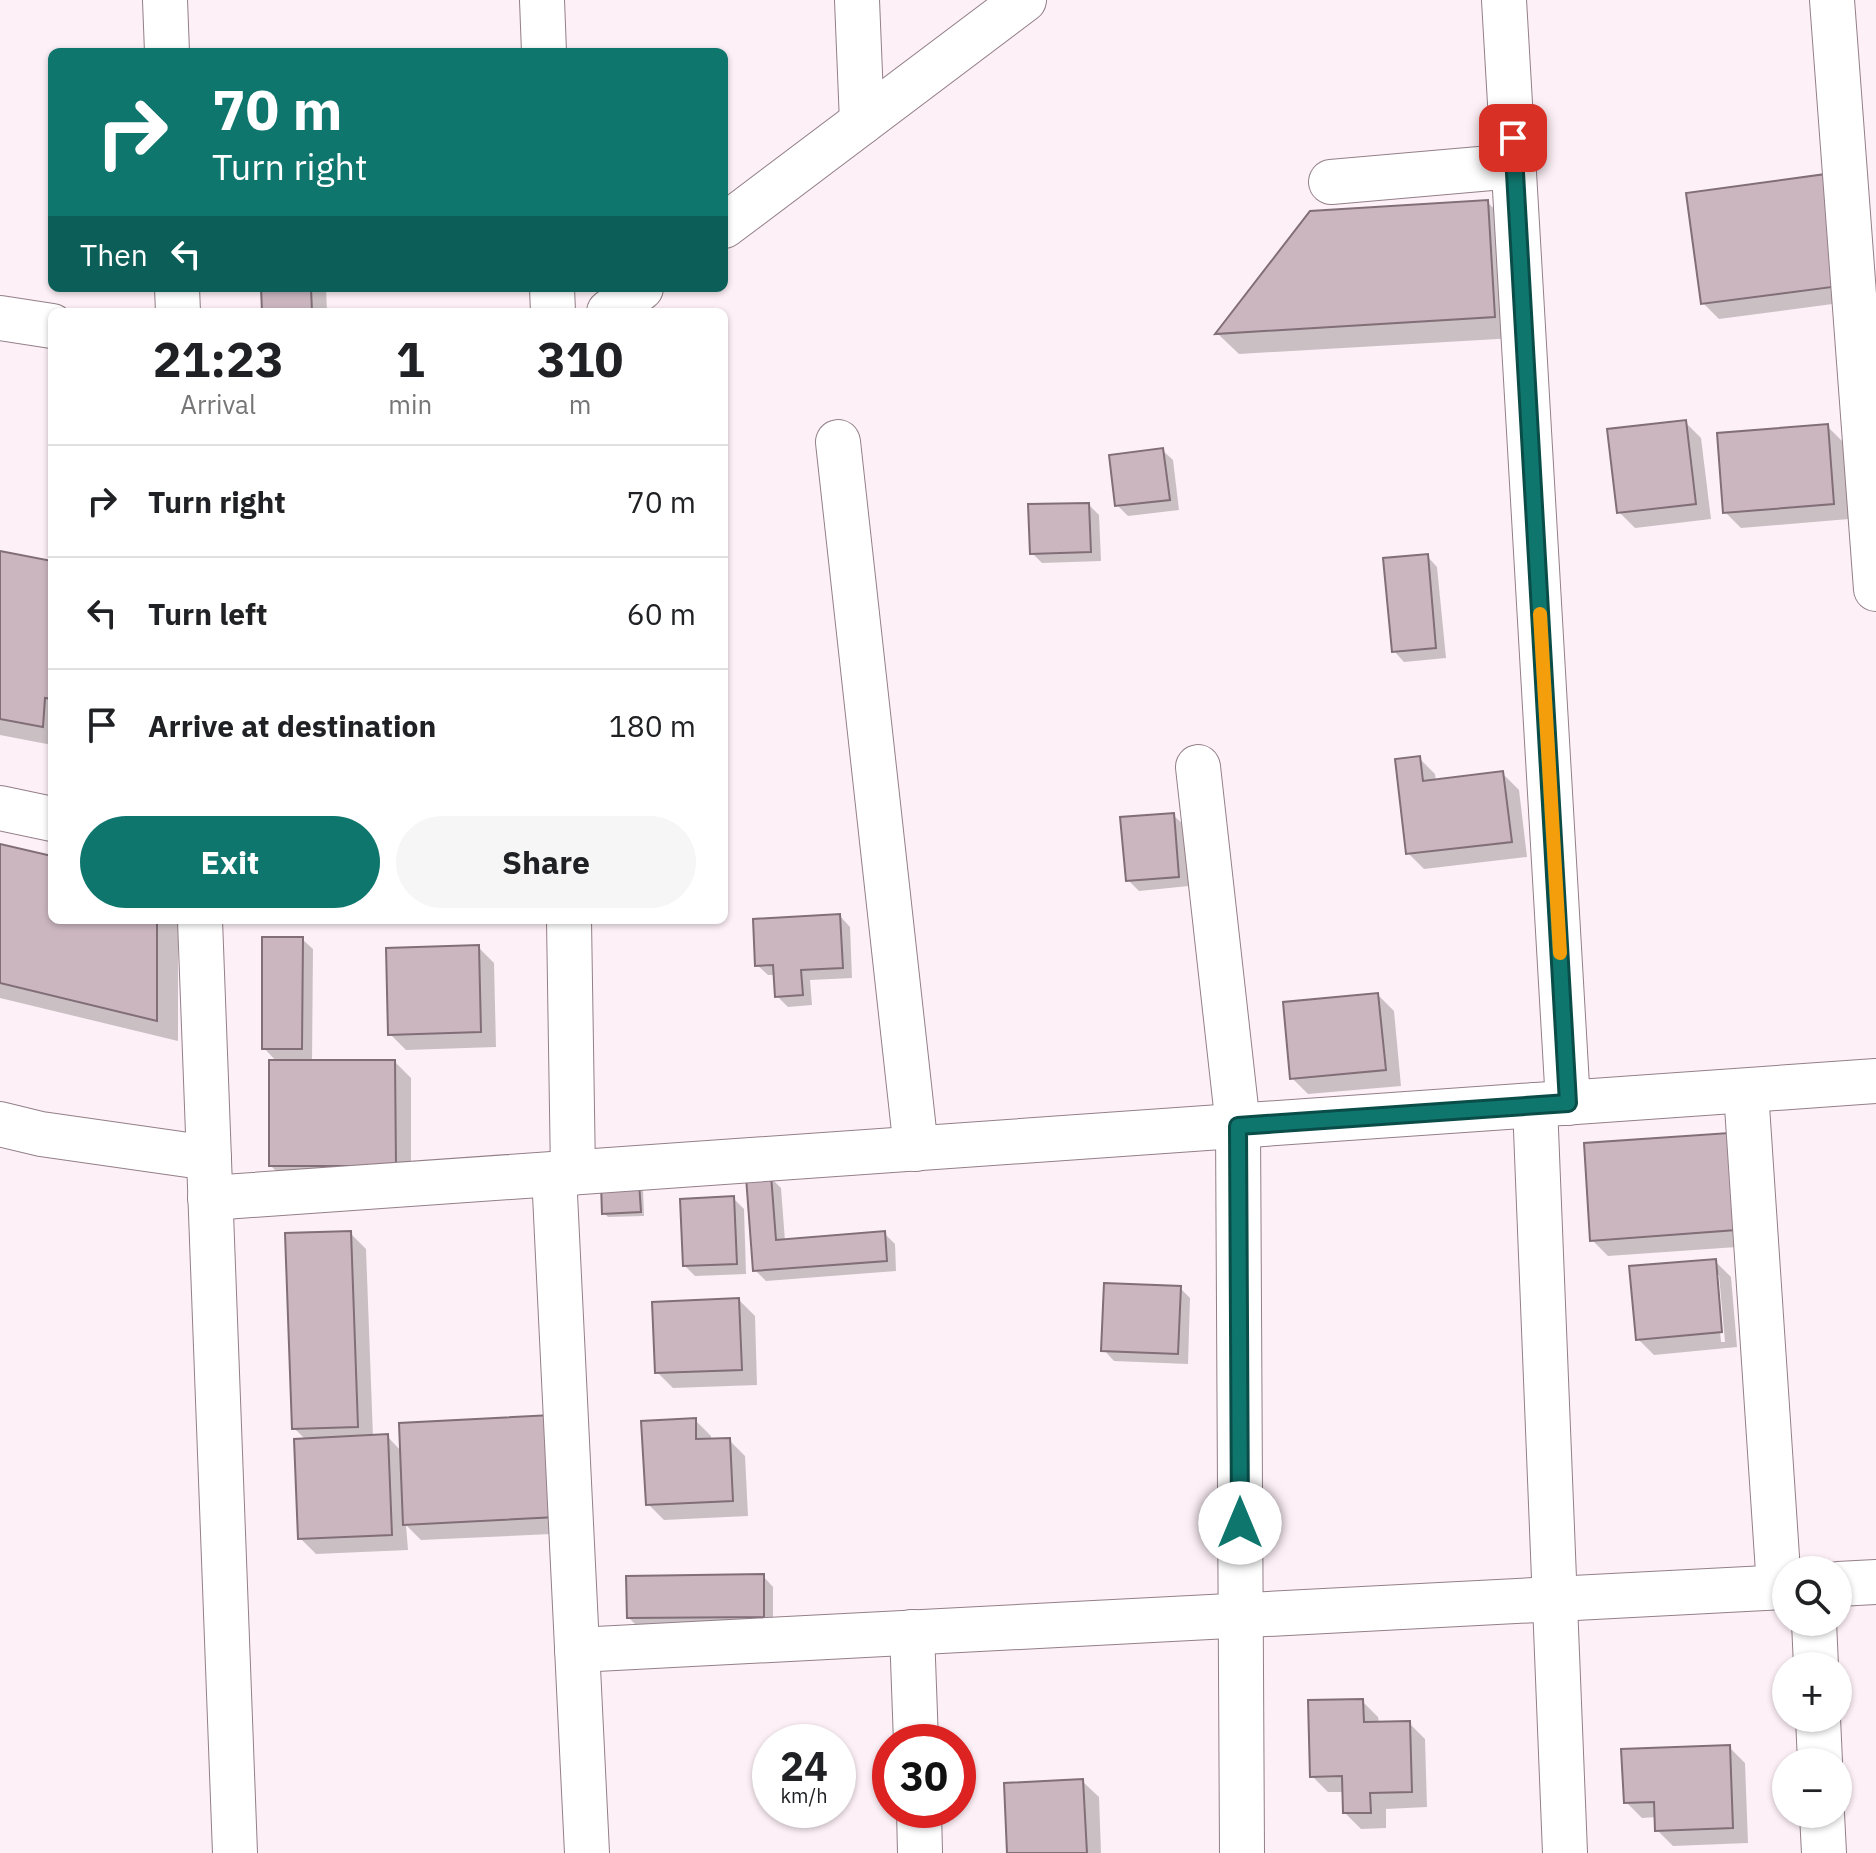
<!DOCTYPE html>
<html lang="en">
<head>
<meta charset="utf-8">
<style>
	body { margin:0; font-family:"IBM Plex Sans",sans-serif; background:#f6f6f6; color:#202124; height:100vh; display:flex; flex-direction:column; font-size:30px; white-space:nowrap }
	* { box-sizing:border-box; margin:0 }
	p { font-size:26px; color:#757577 }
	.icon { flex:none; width:44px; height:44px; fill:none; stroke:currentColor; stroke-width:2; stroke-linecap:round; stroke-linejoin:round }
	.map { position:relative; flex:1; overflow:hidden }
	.details { position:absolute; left:48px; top:308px; width:680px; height:616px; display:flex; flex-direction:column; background:#fff; border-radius:12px; box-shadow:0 2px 6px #0004 }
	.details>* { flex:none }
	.top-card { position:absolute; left:48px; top:48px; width:680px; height:244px; border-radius:12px; box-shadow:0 2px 6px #0004; background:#0f766e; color:#fff; overflow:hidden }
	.controls { position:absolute; left:1772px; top:1556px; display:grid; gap:16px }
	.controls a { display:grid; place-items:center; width:80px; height:80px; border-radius:50%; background:#fff; box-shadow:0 2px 6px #0004; font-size:40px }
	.speed { position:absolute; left:752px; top:1724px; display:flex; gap:16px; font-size:40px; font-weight:700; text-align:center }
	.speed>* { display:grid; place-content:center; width:104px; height:104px; border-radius:50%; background:#fff; box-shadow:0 2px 6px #0004; line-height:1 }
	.speed small { font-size:20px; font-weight:400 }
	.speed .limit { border:12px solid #d22; background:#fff; color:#111 }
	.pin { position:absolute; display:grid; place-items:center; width:68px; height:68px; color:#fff; margin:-34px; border-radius:16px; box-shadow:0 4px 12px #0006 }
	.me { position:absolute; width:88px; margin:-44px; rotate:0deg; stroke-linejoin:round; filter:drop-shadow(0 0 6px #0008) }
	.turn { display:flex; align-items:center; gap:28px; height:168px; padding:0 32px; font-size:36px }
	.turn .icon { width:104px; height:104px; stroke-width:2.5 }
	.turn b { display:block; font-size:56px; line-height:68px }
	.then { display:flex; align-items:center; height:76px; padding:0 32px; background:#0003; gap:16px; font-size:30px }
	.eta { display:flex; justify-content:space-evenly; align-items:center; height:136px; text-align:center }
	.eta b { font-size:48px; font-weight:800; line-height:56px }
	.primary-button { display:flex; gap:16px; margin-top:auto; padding:16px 32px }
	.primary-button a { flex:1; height:92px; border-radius:48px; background:#0f766e; color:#fff; font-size:32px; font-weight:800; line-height:92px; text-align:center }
	.primary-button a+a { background:#f6f6f6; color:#202124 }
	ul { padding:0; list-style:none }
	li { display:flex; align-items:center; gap:24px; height:112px; padding:0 32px; border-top:2px solid #e0e0e0 }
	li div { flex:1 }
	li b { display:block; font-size:30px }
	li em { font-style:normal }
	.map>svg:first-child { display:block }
</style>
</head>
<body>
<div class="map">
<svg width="1876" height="1853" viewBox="0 0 1876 1853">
	<rect width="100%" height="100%" fill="#fdf0f6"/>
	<!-- shadow -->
	<g fill="#0003" fill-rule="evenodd">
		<polygon points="1688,194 1855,301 1719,319 1703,303"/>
		<polygon points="1487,202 1509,223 1515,338 1239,354 1218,334"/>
		<polygon points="263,288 326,288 327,312 264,312"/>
		<polygon points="1685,422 1701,438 1711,519 1635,528 1619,512"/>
		<polygon points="1827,426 1843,442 1849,519 1741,528 1725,512"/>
		<polygon points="1162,450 1173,460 1179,510 1128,516 1117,505"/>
		<polygon points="1089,505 1099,515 1101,561 1042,563 1032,553"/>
		<polygon points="0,553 52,563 52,745 0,735"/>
		<polygon points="1427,556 1437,567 1446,658 1404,662 1394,651"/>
		<polygon points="1419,758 1435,774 1436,782 1502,773 1519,790 1527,857 1424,869 1408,853"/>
		<polygon points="1173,815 1184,825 1189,886 1139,891 1128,880"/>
		<polygon points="0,846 52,858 52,920 178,920 178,1041 0,998"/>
		<polygon points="840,916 850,927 852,978 810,980 812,1005 788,1007 777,996 776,975 768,975 757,965"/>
		<polygon points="302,939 313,949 312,1062 395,1062 411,1078 411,1182 287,1182 271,1166 277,1062 264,1048"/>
		<polygon points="478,947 494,963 496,1047 406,1050 390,1034"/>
		<polygon points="1378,995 1394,1011 1401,1086 1308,1094 1292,1078"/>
		<polygon points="1728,1135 1751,1246 1608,1256 1592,1240"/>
		<polygon points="770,1177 781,1188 785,1241 884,1233 895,1244 896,1271 766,1281 755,1270"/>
		<polygon points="603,1186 643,1189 644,1216 608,1217 604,1213"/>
		<polygon points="733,1198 744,1209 746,1274 695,1276 685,1266"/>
		<polygon points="350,1233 366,1249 373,1437 387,1436 402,1452 552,1417 573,1533 421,1540 406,1525 408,1550 316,1554 300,1538 306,1440 294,1428"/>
		<path d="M1715 1261 1731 1277 1737 1347 1654 1355 1638 1339ZM1715 1275H1719L1725 1342H1721Z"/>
		<polygon points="1180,1288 1190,1298 1188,1364 1114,1361 1104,1350"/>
		<polygon points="739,1300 755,1316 757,1385 673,1388 657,1372"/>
		<polygon points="695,1420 711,1436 711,1440 729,1440 745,1456 748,1516 664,1520 648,1504"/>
		<polygon points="763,1576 773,1587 773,1627 639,1628 629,1618"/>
		<polygon points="1362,1701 1378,1717 1379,1723 1409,1723 1425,1739 1427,1807 1386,1809 1386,1828 1361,1829 1345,1813 1345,1792 1328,1792 1312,1776"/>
		<polygon points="1729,1747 1745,1763 1748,1843 1673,1846 1657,1830 1656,1817 1642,1818 1626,1802"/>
		<polygon points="1082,1781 1099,1797 1101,1853 1009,1853"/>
	</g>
	<!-- building -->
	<g fill="#cbb6c0" stroke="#816e77" stroke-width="2">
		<polygon points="1826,174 1840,286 1701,304 1686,193"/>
		<polygon points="1488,200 1495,317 1215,334 1310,211"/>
		<polygon points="261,288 311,288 312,312 262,312"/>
		<polygon points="1686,420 1696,504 1617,513 1607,429"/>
		<polygon points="1828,424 1834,504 1723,513 1717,433"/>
		<polygon points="1163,448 1170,500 1115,506 1109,455"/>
		<polygon points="1089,503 1091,552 1030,554 1028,504"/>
		<polygon points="0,551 52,561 52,699 45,698 43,727 0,719"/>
		<polygon points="1428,554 1436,648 1392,652 1383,558"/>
		<polygon points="1420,756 1423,781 1503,771 1512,842 1406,854 1395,759"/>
		<polygon points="1174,813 1179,877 1126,881 1120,817"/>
		<polygon points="0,844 52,856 52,920 157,920 157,1021 0,983"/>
		<polygon points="840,914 843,968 801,970 803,995 775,997 773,965 755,966 753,919"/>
		<polygon points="262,937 303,937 302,1049 262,1049"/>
		<polygon points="479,945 481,1032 388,1035 386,948"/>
		<polygon points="1378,993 1386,1070 1290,1079 1283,1002"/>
		<polygon points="269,1060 395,1060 396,1166 269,1166"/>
		<polygon points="1729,1133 1736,1230 1590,1241 1584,1143"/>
		<polygon points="771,1175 776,1240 885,1231 887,1261 753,1271 746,1177"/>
		<polygon points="639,1182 641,1212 602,1214 601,1184"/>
		<polygon points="734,1196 737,1264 683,1266 680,1199"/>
		<polygon points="351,1231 358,1427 292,1429 285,1233"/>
		<polygon points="1716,1259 1722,1332 1636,1340 1629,1266"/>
		<polygon points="1104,1283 1181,1286 1178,1354 1101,1351"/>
		<polygon points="739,1298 742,1370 655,1373 652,1302"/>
		<polygon points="552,1415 557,1517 403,1525 399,1423"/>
		<polygon points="696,1418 696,1439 730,1438 733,1501 646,1505 641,1421"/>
		<polygon points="388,1434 392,1535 298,1539 294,1439"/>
		<polygon points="764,1574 764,1617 627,1618 626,1576"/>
		<polygon points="1363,1699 1364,1722 1410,1721 1412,1792 1370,1793 1371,1813 1343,1813 1342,1776 1310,1777 1308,1700"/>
		<polygon points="1730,1745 1733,1828 1655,1831 1654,1802 1624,1803 1621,1749"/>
		<polygon points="1083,1779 1087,1853 1007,1853 1004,1783"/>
	</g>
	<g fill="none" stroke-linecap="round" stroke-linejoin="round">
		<!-- minor casing -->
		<g stroke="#937f89" stroke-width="46">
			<g id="minor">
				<polyline points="165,0 167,52"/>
				<polyline points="542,0 544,52"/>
				<polyline points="857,0 862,122"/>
				<polyline points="1504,0 1568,1103"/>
				<polyline points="1832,0 1876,589"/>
				<polyline points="1331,182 1514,166"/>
				<polyline points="724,226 1024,0"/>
				<polyline points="177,288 178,312"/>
				<polyline points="552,288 553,312"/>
				<polyline points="609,312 641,288"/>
				<polyline points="0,318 52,326"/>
				<polyline points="838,442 916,1149"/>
				<polyline points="1198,767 1238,1126 1242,1853"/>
				<polyline points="0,808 52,819"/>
				<polyline points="200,920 235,1853"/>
				<polyline points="569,920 573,1173"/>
				<polyline points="1746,1091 1779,1587"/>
				<polyline points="1535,1105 1565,1853"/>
				<polyline points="0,1124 41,1134 209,1158"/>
				<polyline points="554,1174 587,1853"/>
				<polyline points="210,1198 1876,1081"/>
				<polyline points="1838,1584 1876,1582"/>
				<polyline points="1814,1622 1816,1666"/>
				<polyline points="912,1632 916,1742"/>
				<polyline points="577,1650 1786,1587"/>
				<polyline points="1818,1718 1820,1762"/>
				<polyline points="919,1810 920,1853"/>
				<polyline points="1822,1814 1824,1853"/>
			</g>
		</g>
		<!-- minor -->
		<use href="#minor" stroke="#fff" stroke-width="44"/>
	</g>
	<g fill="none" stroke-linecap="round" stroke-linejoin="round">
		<!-- route casing -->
		<g stroke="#0a4d48" stroke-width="20">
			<polyline id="route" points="1240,1523 1238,1126 1568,1103 1513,138"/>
		</g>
		<!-- route -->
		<use href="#route" stroke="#0f766e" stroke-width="14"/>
		<!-- slow -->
		<polyline stroke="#f59e0b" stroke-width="14" points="1540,614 1560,953"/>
	</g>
</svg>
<div class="controls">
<a><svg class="icon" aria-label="search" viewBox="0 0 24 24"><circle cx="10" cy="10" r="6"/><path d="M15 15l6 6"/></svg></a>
<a>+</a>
<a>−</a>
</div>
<div class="speed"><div>24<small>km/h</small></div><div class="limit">30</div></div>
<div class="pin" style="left:1513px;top:138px;background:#d93025"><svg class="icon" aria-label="arrive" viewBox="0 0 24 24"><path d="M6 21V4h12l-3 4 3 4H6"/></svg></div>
<svg class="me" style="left:1240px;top:1523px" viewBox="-20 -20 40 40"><circle r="19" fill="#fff"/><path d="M0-13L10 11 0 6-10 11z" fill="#0f766e"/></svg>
<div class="top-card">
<div class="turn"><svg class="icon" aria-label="right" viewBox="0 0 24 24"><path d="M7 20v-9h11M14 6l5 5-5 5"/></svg><div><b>70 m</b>Turn right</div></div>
<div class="then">Then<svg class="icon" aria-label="left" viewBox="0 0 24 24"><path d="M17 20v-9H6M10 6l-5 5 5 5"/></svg></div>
</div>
<section class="details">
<div class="eta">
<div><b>21:23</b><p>Arrival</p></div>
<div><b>1</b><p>min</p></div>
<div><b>310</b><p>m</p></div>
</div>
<ul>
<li><svg class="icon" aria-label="right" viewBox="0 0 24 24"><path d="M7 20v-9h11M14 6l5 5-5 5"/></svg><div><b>Turn right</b></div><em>70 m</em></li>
<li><svg class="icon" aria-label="left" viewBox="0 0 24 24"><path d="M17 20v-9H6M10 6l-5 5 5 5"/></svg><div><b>Turn left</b></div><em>60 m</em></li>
<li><svg class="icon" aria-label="arrive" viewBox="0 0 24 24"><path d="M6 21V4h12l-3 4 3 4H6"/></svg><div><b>Arrive at destination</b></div><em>180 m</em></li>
</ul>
<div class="primary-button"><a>Exit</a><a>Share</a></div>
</section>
</div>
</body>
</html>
